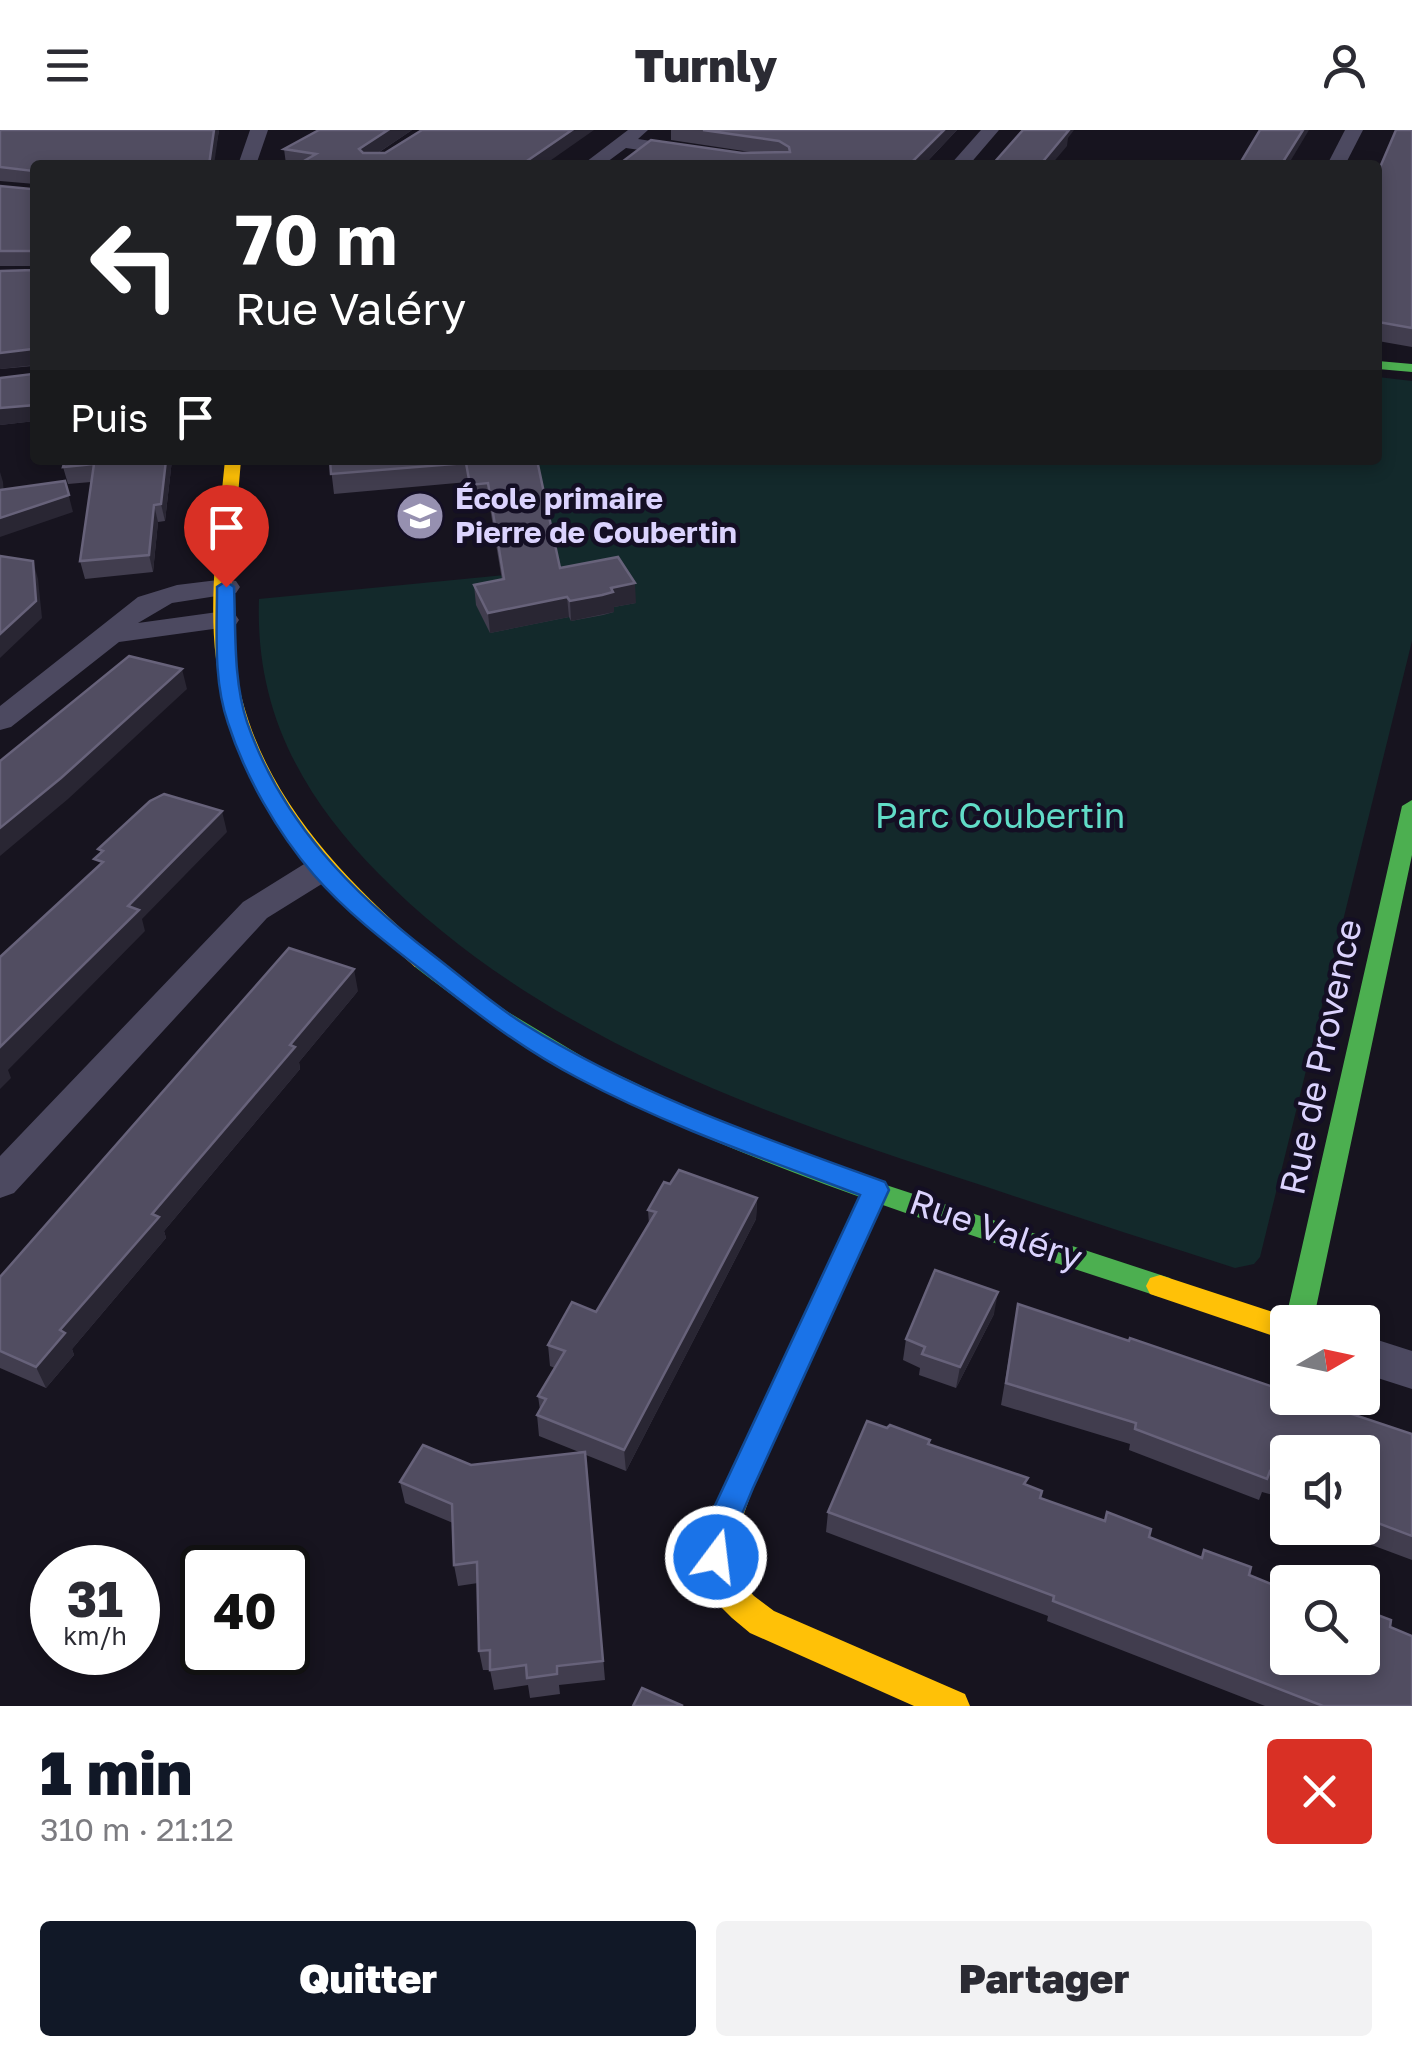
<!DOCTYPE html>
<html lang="fr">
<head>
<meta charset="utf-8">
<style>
	body { margin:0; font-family:"Golos Text",sans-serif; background:#f2f2f3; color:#2b2b33; height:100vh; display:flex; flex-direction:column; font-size:38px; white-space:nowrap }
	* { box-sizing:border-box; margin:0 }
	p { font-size:32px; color:#7c7c81 }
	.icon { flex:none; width:55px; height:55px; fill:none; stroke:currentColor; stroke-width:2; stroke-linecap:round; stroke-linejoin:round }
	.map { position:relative; height:1576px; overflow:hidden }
	.panel { display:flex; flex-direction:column; background:#fff; flex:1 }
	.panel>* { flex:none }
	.guide { position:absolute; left:30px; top:30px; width:1352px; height:305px; border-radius:10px; box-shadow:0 5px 15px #0003; background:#202124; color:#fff; overflow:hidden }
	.needle { width:65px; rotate:81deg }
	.controls { position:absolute; left:1270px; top:1175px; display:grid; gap:20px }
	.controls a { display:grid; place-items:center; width:110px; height:110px; border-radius:10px; background:#fff; box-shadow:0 5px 15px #0003; font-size:50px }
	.speed { position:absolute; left:30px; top:1415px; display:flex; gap:20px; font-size:50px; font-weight:700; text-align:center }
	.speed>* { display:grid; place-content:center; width:130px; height:130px; border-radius:50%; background:#fff; box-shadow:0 5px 15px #0003; line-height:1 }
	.speed small { font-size:25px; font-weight:400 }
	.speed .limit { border:5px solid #111; border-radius:15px; background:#fff; color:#111 }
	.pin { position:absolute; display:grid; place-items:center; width:85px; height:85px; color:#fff; margin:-102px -42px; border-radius:50% 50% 50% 0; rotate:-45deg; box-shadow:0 0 10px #0007 }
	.pin .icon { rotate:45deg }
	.me { position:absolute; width:110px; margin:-55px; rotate:15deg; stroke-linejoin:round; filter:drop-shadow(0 0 8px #0008) }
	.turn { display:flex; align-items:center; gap:35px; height:210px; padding:0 40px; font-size:45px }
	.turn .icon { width:130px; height:130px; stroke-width:2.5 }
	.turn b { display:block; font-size:70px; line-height:85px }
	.then { display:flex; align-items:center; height:95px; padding:0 40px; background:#0003; gap:20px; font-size:38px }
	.round { display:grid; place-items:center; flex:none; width:105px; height:105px; border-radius:10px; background:#f2f2f3 }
	.head { display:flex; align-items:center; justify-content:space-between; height:170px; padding:0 40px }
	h1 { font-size:60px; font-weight:800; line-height:75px; color:#111827 }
	.button { display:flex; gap:20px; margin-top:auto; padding:20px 40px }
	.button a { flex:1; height:115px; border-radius:10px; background:#111827; color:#fff; font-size:40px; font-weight:800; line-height:115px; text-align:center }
	.button a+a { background:#f2f2f3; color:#2b2b33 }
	header { display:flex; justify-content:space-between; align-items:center; height:130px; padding:0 40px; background:#fff; font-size:45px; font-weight:800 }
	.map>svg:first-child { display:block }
</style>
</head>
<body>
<header><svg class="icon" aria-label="menu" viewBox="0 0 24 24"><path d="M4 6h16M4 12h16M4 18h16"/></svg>Turnly<svg class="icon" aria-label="person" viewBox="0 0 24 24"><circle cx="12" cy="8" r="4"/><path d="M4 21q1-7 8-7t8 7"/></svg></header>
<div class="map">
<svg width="1412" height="1576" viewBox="0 0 1412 1576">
	<rect width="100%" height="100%" fill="#17141f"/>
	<!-- green -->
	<path fill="#13292b" d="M1378 247 1412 251V511L1260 1127 1254 1134 1235 1138C1151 1111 1067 1084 984 1056 767 985 543 910 379 744 302 666 255 581 259 469L526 443 534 330H1378Z"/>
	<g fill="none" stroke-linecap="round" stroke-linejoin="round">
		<!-- street -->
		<g fill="#4c4960" fill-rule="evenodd">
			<polygon points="250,0 268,0 256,35 238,35"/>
			<polygon points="628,0 648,0 638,9 778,30 787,35 742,35 626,18 603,35 582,35"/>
			<polygon points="981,0 999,0 969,35 950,35"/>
			<polygon points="1345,0 1363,0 1345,35 1327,35"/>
			<polygon points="226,449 236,451 240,457 236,463 172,473 138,493 225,481 235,484 239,490 235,496 119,512 11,597 0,600 0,576 138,467 177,455"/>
			<polygon points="321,728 333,731 338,739 333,747 267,788 14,1063 0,1068 0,1026 243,772 309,731"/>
			<polygon points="1362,1205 1412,1221 1412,1259 1362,1243"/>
		</g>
		<!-- fast -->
		<g fill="#4caf50" fill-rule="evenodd">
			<polygon points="1378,231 1412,234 1412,242 1378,239"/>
			<polygon points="1412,670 1412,725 1313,1192 1288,1192 1288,1197 1285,1192 1402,676"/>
			<path d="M423 823 508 882 593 933 686 977 883 1054 1170 1148 1174 1156 1170 1164 1160 1167C964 1102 762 1043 578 947 520 916 467 877 415 837L411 831 415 825Z"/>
		</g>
		<!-- slow -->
		<g fill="#ffc107" fill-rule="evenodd">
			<path d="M225 330H241C236 395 226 463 234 528 251 657 338 744 431 825L435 831 431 837H415C320 753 231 660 216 529 208 464 219 395 225 330Z"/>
			<polygon points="875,1050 884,1053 888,1060 753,1358 739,1398 734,1432 742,1453 754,1466 774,1481 965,1564 970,1576 914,1576 750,1503 732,1488 718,1474 702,1432 707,1398 723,1358 862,1060 866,1053"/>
			<polygon points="1160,1145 1288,1187 1299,1192 1288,1192 1288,1211 1150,1164 1146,1156 1150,1148"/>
		</g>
	</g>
	<!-- wall -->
	<g fill="#413d4e">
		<polygon points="0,0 219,0 215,23 35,54 0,51"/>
		<polygon points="319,0 412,0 378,23 544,35 286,34 284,19"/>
		<polygon points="671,0 957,0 924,35 742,23 757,23 671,10"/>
		<polygon points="1412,0 1412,217 1378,211 1378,42"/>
		<polygon points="35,55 35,291 0,295 0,248 33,244 33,236 0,239 34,136 0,136 0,56 31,59"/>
		<polygon points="172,330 165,391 158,392 153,442 85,449 80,431 91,352 68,354 63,337"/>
		<polygon points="330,330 537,330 560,438 636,473 614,477 614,482 603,485 571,491 569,487 490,503 476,475 474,455 502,450 489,372 471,374 468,352 334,364"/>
		<polygon points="358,861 299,932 300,939 164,1101 166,1108 72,1219 74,1225 46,1258 0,1238 0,1147"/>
		<polygon points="670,1054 757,1068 756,1089 626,1341 586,1325 605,1550 559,1555 560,1564 530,1568 528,1555 494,1560 490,1540 483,1540 479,1521 478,1453 458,1456 454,1435 453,1393 405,1373 400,1352 471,1335 579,1322 539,1306 537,1285 540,1280 538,1266 555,1238 550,1236 548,1215 596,1182 649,1094 648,1080"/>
		<polygon points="1018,1174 1412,1304 1412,1430 1337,1402 1338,1398 1362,1398 1362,1322 1288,1322 1288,1369 1262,1362 1259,1370 1129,1320 1130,1314 1001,1275"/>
		<polygon points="994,1184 956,1258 919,1245 920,1238 903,1230 906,1209"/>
		<polygon points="887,1298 930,1310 929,1314 1026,1355 1040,1369 1149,1407 1201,1428 1204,1420 1249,1445 1271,1455 1390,1497 1412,1576 1265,1576 1047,1491 1048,1486 826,1402 828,1382"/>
	</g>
	<!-- shaded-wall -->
	<g fill="#292633">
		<polygon points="214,0 219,0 214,35 209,35"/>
		<polygon points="388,0 412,0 361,34 359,19"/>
		<polygon points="572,0 594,0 544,35 521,35"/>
		<polygon points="944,0 957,0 924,35 909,35"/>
		<polygon points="1064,0 1074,0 1068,8 1067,16 1051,35 1040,35"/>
		<polygon points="1303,0 1309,0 1288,35 1281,35"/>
		<polygon points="33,219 35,235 0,239 0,223"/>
		<polygon points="35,275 35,291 0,295 0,278"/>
		<polygon points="166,330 172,330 165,391 161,374"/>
		<polygon points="0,342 3,352 5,377 0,360"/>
		<polygon points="65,351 73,382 0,407 0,388"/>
		<polygon points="154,375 158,392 153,442 149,425"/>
		<polygon points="33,431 38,449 42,488 0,528 0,504"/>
		<polygon points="635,453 636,473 614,477 614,482 571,491 570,471 611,458"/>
		<polygon points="567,467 569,487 490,503 488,483"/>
		<polygon points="182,539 187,559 68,669 0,726 0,698"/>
		<polygon points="222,681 227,702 142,789 145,801 8,940 11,948 0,959 0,917 128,776"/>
		<polygon points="354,839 358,861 299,932 300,939 164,1101 166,1108 72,1219 74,1225 46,1258 36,1237 60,1200 290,915"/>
		<polygon points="757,1068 756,1089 626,1341 624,1320"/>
		<polygon points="998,1162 994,1184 956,1258 960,1237"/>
	</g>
	<!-- building -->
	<g fill="#514d61" stroke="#67627a" stroke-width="2.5">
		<polygon points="0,0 214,0 209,35 35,35 35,52 34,41 0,37"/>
		<polygon points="319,0 388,0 359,19 363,23 385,23 422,0 572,0 521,35 297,35 316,24 284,19"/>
		<polygon points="703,0 944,0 909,35 618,35 651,10 742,23 790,22 789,17 779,11"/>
		<polygon points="1023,0 1069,0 1040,35 992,35"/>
		<polygon points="1260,0 1303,0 1281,35 1239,35"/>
		<polygon points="1396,0 1412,0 1412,198 1378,192 1378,42"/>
		<polygon points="35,55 35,275 0,278 0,248 33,244 33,219 0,223 0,141 34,140 35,125 31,121 0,121 0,56 31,59"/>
		<polygon points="65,330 166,330 161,374 154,375 149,425 80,431 94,334 63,337"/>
		<polygon points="330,330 537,330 560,438 618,427 635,453 611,458 613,462 602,465 570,471 567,467 488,483 474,455 504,449 488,353 470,355 466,333 331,344"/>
		<polygon points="65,351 69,365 0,388 0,360"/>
		<polygon points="0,426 33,431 36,471 0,504"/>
		<polygon points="129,526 182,539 61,648 0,698 0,631"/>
		<polygon points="164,664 222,681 128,776 139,780 0,917 0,827 103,732 94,729 103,721 98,719 150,671"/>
		<polygon points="289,818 354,839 290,915 295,917 152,1084 159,1087 60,1200 65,1203 36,1237 0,1221 0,1147"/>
		<polygon points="679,1040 757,1068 624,1320 537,1285 546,1269 538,1266 565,1221 548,1215 572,1172 596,1182 656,1082 648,1080 664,1052 670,1054"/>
		<polygon points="935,1140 998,1162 960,1237 922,1224 925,1217 906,1209"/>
		<polygon points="1018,1174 1129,1211 1130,1208 1288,1262 1288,1268 1304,1268 1412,1304 1412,1406 1362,1387 1362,1322 1288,1322 1288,1346 1270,1341 1267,1349 1135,1299 1136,1293 1006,1253"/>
		<polygon points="867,1291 887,1298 890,1295 930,1310 928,1314 1028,1348 1024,1354 1042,1361 1040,1368 1105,1391 1107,1382 1151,1399 1149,1407 1202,1428 1204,1420 1251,1437 1249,1445 1288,1461 1288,1528 1362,1528 1362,1479 1391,1490 1390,1497 1412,1506 1412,1576 1323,1576 1053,1471 1054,1466 828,1382"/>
		<polygon points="423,1315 471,1335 585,1322 603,1531 557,1536 557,1544 527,1548 526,1535 490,1540 490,1520 479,1521 477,1432 454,1435 452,1374 400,1352"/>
		<polygon points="642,1558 683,1576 633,1576"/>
	</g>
	<!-- route -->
	<path fill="#1a73e8" stroke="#114b97" stroke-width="2.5" d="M226 451 234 457C236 501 233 550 247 592 281 691 353 764 433 825 463 848 492 874 524 894 636 964 761 1007 885 1052L889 1060 753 1358 735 1401 727 1437 716 1442 704 1437 700 1427 703 1401 860 1065C765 1029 668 996 578 948 524 920 476 883 428 845 388 814 347 783 314 745 277 702 245 646 228 593 213 550 217 501 217 457Z"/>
	<!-- icons -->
	<defs>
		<g id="school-disc" transform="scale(2.5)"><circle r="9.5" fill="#9690b0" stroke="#140f24"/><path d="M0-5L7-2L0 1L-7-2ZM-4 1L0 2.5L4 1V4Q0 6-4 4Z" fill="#fff"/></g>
	</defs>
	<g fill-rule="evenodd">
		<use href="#school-disc" x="420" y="386"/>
	</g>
	<g text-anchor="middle" stroke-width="9" stroke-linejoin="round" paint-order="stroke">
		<!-- far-poi labels -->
		<g font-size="30" font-weight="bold" fill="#dbd3fe" stroke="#140f24" text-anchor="start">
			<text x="455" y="379">École primaire<tspan x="455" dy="34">Pierre de Coubertin</tspan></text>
		</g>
		<!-- park labels -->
		<g font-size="35" fill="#61dcc7" stroke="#140f24">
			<text x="1000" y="698">Parc Coubertin</text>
		</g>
		<!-- street labels -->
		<g font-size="35" fill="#dbd3fe" stroke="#140f24">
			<text transform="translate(1321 927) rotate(-78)" y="12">Rue de Provence</text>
			<text transform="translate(996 1100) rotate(19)" y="12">Rue Valéry</text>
		</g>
	</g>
</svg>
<div class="controls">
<a><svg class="needle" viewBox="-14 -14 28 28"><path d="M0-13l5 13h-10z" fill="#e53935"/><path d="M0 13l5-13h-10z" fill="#7c7c81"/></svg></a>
<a><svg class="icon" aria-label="sound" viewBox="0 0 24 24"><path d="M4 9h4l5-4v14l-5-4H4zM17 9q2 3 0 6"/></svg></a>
<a><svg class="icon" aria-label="search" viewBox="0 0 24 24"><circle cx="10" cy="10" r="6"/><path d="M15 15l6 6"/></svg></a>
</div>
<div class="speed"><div>31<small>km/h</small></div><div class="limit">40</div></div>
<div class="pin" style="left:226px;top:457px;background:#d93025"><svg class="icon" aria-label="arrive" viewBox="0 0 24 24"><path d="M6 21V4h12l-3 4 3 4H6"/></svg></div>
<svg class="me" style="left:716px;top:1427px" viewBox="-20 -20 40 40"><circle r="17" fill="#1a73e8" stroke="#fff" stroke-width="3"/><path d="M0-11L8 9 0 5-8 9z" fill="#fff"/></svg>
<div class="guide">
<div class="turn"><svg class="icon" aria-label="left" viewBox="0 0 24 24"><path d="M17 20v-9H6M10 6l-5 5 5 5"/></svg><div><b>70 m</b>Rue Valéry</div></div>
<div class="then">Puis<svg class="icon" aria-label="arrive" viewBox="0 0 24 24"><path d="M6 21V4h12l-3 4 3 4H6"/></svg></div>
</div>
</div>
<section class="panel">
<div class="head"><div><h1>1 min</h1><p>310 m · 21:12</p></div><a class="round" style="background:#d93025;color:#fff"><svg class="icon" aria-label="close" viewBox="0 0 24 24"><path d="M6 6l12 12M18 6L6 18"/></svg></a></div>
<div class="button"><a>Quitter</a><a>Partager</a></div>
</section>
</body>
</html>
